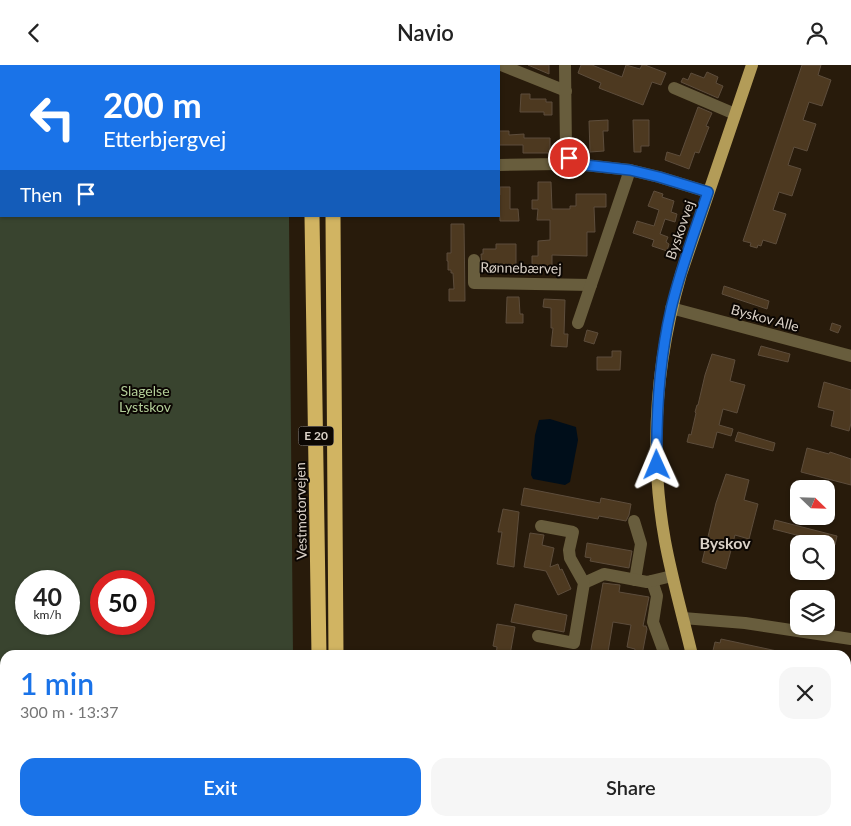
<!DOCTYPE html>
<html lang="en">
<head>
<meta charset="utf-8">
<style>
	body { margin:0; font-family:Lato,sans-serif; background:#f6f6f6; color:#222; height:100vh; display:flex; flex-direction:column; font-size:19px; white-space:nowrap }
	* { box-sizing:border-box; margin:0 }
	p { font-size:16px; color:#767676 }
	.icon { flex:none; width:28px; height:28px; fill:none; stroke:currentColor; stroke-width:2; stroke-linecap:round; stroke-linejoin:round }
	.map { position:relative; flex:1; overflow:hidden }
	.drawer { position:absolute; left:0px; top:585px; width:851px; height:176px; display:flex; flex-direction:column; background:#fff; border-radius:15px 15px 0 0; box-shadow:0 1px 4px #0004 }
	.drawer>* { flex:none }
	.top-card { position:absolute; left:0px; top:0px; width:500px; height:152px; box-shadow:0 1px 4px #0004; background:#1a73e8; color:#fff; overflow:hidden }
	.needle { width:32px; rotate:113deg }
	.tools { position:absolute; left:790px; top:415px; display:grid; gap:10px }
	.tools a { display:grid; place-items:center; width:45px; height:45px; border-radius:10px; background:#fff; box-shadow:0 1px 4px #0004; font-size:25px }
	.speed { position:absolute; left:15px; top:505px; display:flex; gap:10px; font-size:25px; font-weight:700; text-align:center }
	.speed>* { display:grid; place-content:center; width:65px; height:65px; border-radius:50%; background:#fff; box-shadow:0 1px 4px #0004; line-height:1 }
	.speed small { font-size:12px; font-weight:400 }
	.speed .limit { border:8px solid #d22; background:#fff; color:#111 }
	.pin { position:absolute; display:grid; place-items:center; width:42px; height:42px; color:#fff; margin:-21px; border:2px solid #fff; border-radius:50%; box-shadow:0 1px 5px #0007 }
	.me { position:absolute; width:55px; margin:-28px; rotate:359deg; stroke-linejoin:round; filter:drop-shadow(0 0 4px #0008) }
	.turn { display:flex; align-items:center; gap:18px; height:105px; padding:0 20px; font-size:22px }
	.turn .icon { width:65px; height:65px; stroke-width:2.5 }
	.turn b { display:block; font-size:35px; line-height:42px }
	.then { display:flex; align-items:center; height:48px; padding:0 20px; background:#0003; gap:10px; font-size:19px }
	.round { display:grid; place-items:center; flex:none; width:52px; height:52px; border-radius:15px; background:#f6f6f6 }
	.summary { display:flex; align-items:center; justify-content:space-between; height:85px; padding:0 20px }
	h1 { font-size:30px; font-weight:600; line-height:38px; color:#1a73e8 }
	.action { display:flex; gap:10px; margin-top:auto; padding:10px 20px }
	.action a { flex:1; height:58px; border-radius:15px; background:#1a73e8; color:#fff; font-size:20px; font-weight:600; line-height:58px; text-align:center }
	.action a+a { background:#f6f6f6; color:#222 }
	header { display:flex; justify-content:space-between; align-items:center; height:65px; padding:0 20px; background:#fff; font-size:22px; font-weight:600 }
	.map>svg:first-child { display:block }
</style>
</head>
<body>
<header><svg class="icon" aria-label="back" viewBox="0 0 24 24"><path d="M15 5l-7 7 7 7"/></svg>Navio<svg class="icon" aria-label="person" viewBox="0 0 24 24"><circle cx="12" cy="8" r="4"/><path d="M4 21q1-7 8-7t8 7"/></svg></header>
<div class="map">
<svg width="851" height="761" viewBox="0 0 851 761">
	<rect width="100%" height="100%" fill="#281b0b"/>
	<!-- green -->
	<path fill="#39442f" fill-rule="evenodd" d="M0 0H288L1 1V151H289L293 590H5V756H294V761H0ZM26 516H69V559H26ZM101 516H144V559H101Z"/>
	<!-- water -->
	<polygon fill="#000e1a" points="550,354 576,362 578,375 570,417 565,420 533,414 531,410 535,370 539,355"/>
	<!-- building -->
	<g fill="#4d3920" stroke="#5d4d3c">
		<polygon points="528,0 549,0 549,9"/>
		<polygon points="581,0 592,0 622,12 626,0 640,4 642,0 645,0 666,8 661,20 652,17 643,40 599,23 601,18 578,8"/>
		<polygon points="802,0 821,0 818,10 831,15 822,41 809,37 803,55 816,59 807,86 794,82 788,100 801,104 792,131 779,127 773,145 786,149 776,179 763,175 761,181 758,180 757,183 750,181 751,178 743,176"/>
		<polygon points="707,7 718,12 716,18 723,21 718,33 681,17 683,13 688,15 691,8 704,13"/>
		<polygon points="521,29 530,29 530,34 546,34 546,37 552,37 552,50 544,50 544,47 520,47"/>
		<polygon points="698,42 712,48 706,61 709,62 699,88 695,87 689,104 665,95 667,87 680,91"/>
		<polygon points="608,55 608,66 603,66 604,86 590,87 589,56"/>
		<polygon points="633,55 649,55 649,81 641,81 641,87 634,87"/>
		<polygon points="499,66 509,66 509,70 524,69 524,73 550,73 550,88 523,88 523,80 499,80"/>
		<polygon points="538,117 551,117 552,144 570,144 570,141 576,141 576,129 606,129 606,142 594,142 595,167 587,167 587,191 552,190 552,204 532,204 532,191 538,191 538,176 550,175 550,155 537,155 538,144 532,144 532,135 538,135"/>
		<polygon points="500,122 510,122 510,144 518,144 519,156 500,156 499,130 500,130"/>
		<polygon points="654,126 663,129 662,132 674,136 671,147 677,149 675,157 665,154 660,169 668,172 666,177 669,179 667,186 652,181 654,175 633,168 637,156 654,161 659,145 648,141"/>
		<polygon points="451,159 464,159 465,236 449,236 449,224 454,224 453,208 451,208 451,205 448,205 448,196 447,196 447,188 451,188"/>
		<polygon points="496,179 516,179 516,203 482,202 481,189 483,189 483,184 496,184"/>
		<polygon points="724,221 769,236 767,244 722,229"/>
		<polygon points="507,232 519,232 520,249 523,249 523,258 506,258"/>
		<polygon points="544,234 565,235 564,269 568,269 567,282 551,281 553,263 551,263 551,243 543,242"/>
		<polygon points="832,258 841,261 838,268 830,265"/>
		<polygon points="587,265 598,268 594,279 584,276"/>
		<polygon points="761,281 790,289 788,297 758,290"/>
		<polygon points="612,286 621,286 620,305 597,305 597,292 612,292"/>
		<polygon points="712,289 735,295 730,316 745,320 737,348 723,344 719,360 733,364 731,371 717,367 713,383 687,377 689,369 691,370 696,348 695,347 697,340 698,340 705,310"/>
		<polygon points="824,317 851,325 851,358 849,366 831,361 834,346 818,342"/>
		<polygon points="738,367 775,378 773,386 735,376"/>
		<polygon points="807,383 829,389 830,387 851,394 851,420 801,407"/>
		<polygon points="726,409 749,415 744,435 758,439 749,474 735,470 726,504 702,497 716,438"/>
		<polygon points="524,423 600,438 601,433 631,439 629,450 626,456 599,451 598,454 521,440"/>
		<polygon points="503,444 519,447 514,502 497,499 502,467 498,467"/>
		<polygon points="775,455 837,471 835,480 773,464"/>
		<polygon points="530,468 544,470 542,480 554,483 550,502 558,499 560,505 562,504 571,524 558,530 546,506 524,502"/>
		<polygon points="587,478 632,486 629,503 590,496 591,493 585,492"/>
		<polygon points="603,518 620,520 619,527 649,532 643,561 646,561 647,564 642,590 634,590 635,584 627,582 631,560 613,557 608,587 605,586 604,590 590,590"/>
		<polygon points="515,539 567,550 564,567 511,557"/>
		<polygon points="497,559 515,562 510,590 496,590 497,582 493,581"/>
		<polygon points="721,574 777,586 777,590 712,590 715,577 720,578"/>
	</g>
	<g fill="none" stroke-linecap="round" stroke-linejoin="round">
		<!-- minor -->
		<g stroke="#685d3d" stroke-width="12">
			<polyline points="501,0 566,26"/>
			<path d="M565 0 566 85C568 91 570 95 576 99L630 105 659 112 708 127"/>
			<polyline points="472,1 472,0"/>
			<polyline points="674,23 735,49"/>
			<polyline points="499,100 558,99 569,93"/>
			<polyline points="474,195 474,218 591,220"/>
			<polyline points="671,243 851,291"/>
			<polyline points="578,258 630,105"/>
			<polyline points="634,456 641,479 635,515"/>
			<polyline points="652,516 657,531 653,557 665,590"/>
			<polyline points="584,518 604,509 647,517 672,511"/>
			<polyline points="683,553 745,558 851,574"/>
			<polyline points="538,571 574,578 584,518 570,493 569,485 573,467 541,461"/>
			<polyline points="846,631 851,632"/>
			<polyline points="846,679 851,679"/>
			<polyline points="846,719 851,701"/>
			<polyline points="615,756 618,761"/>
			<polyline points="707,761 708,756"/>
			<polyline points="835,761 836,756"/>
		</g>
		<!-- major -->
		<g stroke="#b39c58" stroke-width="12">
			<path d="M692 590C683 552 672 514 665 476 649 387 656 296 681 209L752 0"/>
			<polyline points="734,756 735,761"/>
		</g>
		<!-- highway -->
		<g stroke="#d1b462" stroke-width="15">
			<polyline points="310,0 310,1"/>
			<polyline points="331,0 331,1"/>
			<polyline points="312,151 319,590"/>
			<polyline points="333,151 336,590"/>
			<polyline points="322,756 322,761"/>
			<polyline points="338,756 338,761"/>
		</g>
	</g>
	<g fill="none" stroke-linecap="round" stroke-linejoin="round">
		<!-- route casing -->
		<g stroke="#114b97" stroke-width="12">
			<path id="route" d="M569 93 576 99 630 105 659 112 708 127C695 166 680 205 671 244 659 296 656 347 657 400"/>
		</g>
		<!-- route -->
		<use href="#route" stroke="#1a73e8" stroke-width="9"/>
	</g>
	<g text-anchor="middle" stroke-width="4" stroke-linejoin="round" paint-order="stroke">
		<!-- shield labels -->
		<rect fill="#0c0703" stroke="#9c948c" stroke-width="1" x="298.5" y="361.5" width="35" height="19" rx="4"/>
		<g font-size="12" font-weight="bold" fill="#dad1c7">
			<text x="316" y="375">E 20</text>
		</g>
		<!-- street labels -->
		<g font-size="14" fill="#dad1c7" stroke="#0c0703">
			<text transform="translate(680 165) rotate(-71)" y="5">Byskovvej</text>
			<text transform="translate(521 203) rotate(1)" y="5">Rønnebærvej</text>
			<text transform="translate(765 253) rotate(15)" y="5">Byskov Alle</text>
			<text transform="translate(301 446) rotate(-91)" y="5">Vestmotorvejen</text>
		</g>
		<!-- park labels -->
		<g font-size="14" fill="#b2cd98" stroke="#0c0703">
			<text x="145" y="331">Slagelse<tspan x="145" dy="16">Lystskov</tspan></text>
		</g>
		<!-- quarter labels -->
		<g font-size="16" font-weight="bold" fill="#dad1c7" stroke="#0c0703">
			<text x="725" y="484">Byskov</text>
		</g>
	</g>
</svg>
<div class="tools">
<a><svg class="needle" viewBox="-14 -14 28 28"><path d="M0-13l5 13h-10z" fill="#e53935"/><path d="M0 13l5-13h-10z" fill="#767676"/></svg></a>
<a><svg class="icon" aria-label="search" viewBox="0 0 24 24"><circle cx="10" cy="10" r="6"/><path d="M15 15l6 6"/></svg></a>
<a><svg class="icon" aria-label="layers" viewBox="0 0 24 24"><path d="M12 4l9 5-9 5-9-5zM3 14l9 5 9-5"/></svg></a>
</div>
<div class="speed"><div>40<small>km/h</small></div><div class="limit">50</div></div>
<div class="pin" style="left:569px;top:93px;background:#d93025"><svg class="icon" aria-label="arrive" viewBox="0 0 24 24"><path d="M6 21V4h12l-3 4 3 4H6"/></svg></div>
<svg class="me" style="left:657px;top:400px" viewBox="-20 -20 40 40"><path d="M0-17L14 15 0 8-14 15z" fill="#1a73e8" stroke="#fff" stroke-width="4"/></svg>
<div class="top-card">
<div class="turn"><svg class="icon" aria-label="left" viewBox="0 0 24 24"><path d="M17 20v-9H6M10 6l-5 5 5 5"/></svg><div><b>200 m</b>Etterbjergvej</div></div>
<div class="then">Then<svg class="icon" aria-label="arrive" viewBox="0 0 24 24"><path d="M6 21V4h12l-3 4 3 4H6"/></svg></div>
</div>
<section class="drawer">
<div class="summary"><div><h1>1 min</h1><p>300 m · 13:37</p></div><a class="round"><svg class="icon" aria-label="close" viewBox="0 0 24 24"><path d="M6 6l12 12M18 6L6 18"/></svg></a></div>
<div class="action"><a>Exit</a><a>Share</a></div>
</section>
</div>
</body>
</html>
